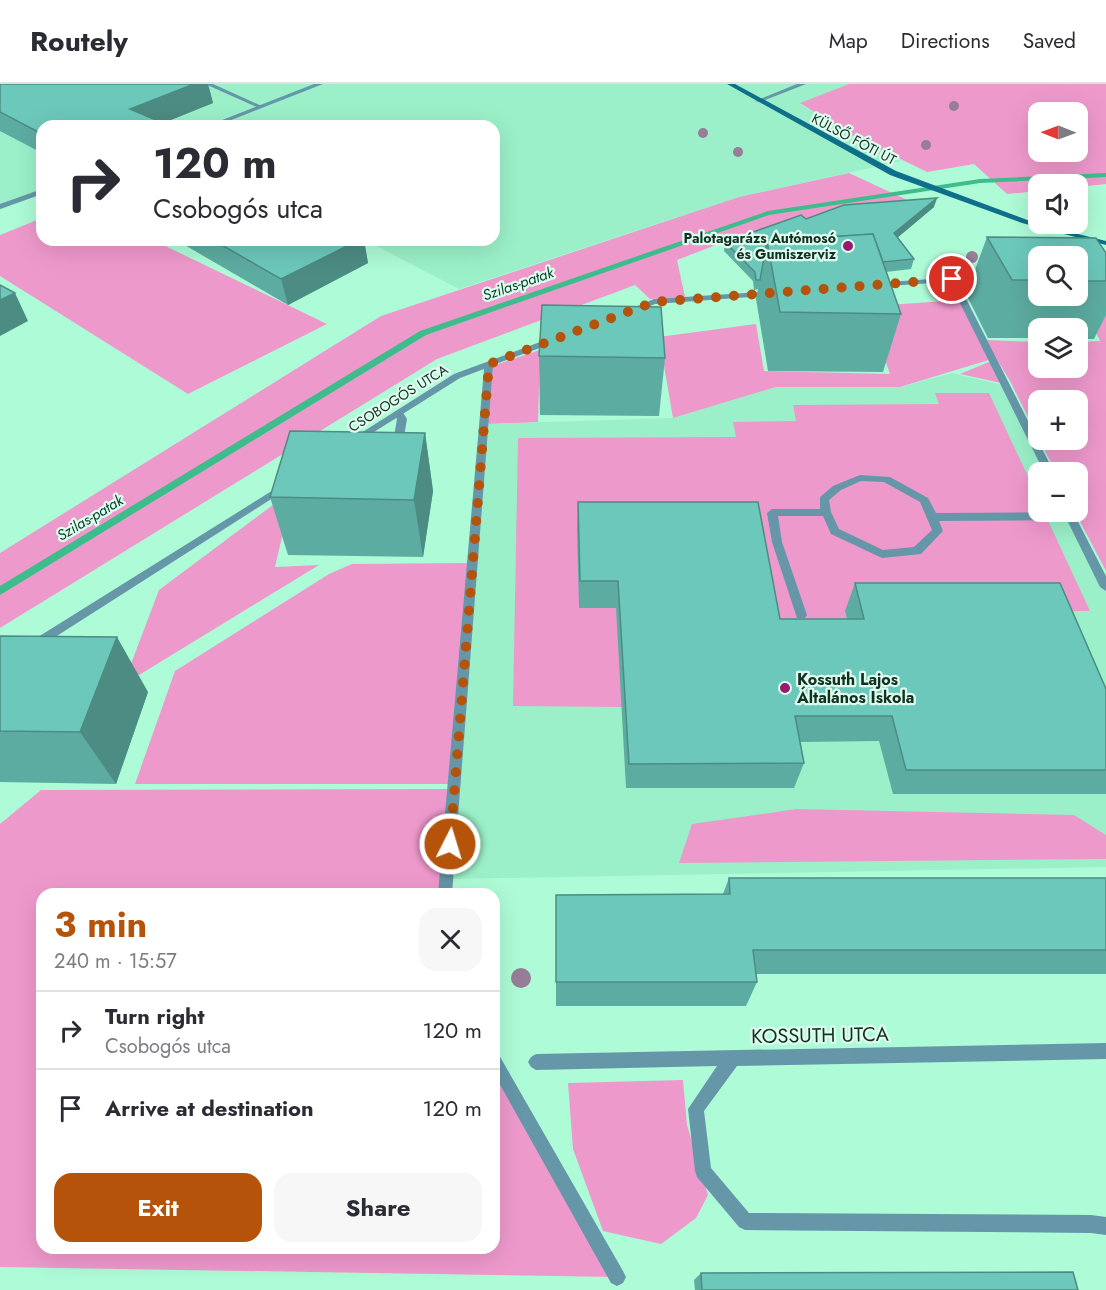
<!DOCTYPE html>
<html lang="en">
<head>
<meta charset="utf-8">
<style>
	body { margin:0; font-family:Jost,sans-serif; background:#f7f7f7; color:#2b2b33; height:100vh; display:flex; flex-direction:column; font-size:22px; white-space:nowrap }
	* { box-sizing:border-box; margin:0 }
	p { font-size:20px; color:#7c7c81 }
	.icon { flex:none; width:33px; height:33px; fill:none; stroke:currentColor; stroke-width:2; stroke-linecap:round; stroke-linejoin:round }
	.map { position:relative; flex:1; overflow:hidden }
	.sheet { position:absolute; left:36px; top:804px; width:464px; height:366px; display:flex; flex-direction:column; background:#fff; border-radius:18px; box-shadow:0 6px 24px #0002 }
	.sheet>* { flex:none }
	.top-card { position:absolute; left:36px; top:36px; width:464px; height:126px; border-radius:18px; box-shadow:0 6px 24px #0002; background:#fff; color:#2b2b33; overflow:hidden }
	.needle { width:39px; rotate:271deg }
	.fabs { position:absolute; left:1028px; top:18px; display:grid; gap:12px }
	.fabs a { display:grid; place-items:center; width:60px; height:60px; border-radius:12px; background:#fff; box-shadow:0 6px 24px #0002; font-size:30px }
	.pin { position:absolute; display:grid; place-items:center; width:51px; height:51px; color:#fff; margin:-26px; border:3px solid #fff; border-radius:50%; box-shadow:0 2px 6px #0007 }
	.me { position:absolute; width:66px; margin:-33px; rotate:5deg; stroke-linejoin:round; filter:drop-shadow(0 0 4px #0008) }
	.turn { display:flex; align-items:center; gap:21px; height:126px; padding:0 18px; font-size:27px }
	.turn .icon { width:78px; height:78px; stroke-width:2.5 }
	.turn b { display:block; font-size:42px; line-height:51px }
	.round { display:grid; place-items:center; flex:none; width:63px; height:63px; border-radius:18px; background:#f7f7f7 }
	.head { display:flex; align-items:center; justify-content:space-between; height:102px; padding:0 18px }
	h1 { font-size:36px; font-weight:700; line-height:45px; color:#b45309 }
	.cta { display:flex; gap:12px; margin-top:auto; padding:12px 18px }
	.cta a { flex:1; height:69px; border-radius:18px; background:#b45309; color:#fff; font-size:24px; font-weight:700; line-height:69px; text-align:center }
	.cta a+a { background:#f7f7f7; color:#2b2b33 }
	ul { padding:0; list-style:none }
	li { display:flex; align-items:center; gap:18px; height:78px; padding:0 18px; border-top:2px solid #e1e1e2 }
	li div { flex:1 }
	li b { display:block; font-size:22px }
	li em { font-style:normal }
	header { display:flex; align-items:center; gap:36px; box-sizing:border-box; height:84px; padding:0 30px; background:#fff; border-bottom:2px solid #e1e1e2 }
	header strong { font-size:28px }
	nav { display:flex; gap:33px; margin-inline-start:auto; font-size:21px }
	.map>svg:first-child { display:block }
</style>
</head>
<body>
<header>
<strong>Routely</strong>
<nav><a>Map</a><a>Directions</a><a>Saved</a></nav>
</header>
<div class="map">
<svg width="1106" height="1206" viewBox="0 0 1106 1206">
	<rect width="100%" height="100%" fill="#aefbd7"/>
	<!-- built -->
	<g fill="#9bf0c9">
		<polygon points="0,0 849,0 800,20 901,77 739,113 459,205 365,156 494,156 494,42 42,42 42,110 0,126"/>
		<polygon points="952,289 1006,302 1050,388 1038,388 1038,428 1070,428 1106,503 1106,783 447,795 485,340 673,334 776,303 900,303"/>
	</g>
	<!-- green -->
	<g fill="#e9c" fill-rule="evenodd">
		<path d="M849 0H1106V100L1077 103V100H1038V107L1007 110 974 80 927 88 853 52 800 19ZM1038 28H1077V68H1038Z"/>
		<polygon points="849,89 920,122 818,134 747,149 677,176 685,213 650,215 635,201 437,275 0,544 0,469 381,232 739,113"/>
		<polygon points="42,134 42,156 161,156 157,158 327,240 188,310 0,192 0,151"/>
		<polygon points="1077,206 1106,210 1106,487 1075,428 1077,388 1056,388 1039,356 1077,356 1077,316 1038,316 1038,353 1010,297 985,256 1038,258 1038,284 1077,284 1077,258 1100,257"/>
		<polygon points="962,216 992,275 900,303 776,303 673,334 663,276 621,258 756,240 764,287 890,290 871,236 871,222"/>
		<polygon points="540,266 538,338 485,340 489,283"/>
		<polygon points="991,277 1001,299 960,290"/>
		<polygon points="935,309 989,309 1038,414 1038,428 1044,428 1090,527 845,527 853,562 617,524 622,623 513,622 518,354 736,353 733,338 796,337 793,321 939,320"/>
		<polygon points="293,406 275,483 319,481 139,591 129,585 159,506"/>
		<polygon points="468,479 449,700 135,700 175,587 329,490 352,480"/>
		<polygon points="455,705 445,810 42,810 42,1164 494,1164 494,976 617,1193 0,1183 0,740 41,706"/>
		<polygon points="797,725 1074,731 1106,751 1106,775 679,779 692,740"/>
		<polygon points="683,996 687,1041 708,1111 696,1134 661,1160 603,1147 573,1065 568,999"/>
	</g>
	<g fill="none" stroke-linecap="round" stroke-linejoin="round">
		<!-- stream -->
		<polygon fill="#3dbd8c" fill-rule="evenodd" points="1106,89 1106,93 980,99 769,131 426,251 0,511 0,502 420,247 768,127 980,95"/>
		<!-- lane -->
		<g fill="#6597a9" fill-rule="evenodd">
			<polygon points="205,0 213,0 264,23 259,24"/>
			<polygon points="797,0 806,0 760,18 755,17"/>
			<polygon points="949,193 956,195 1054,388 1044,388 948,195"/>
			<polygon points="399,326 402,327 407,335 402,364 397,367 392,364 397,335 394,329"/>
			<path d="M860 391 890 393 928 414 936 429 1073 428 1106 492V507L1100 503 1067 436 939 437 943 447 921 470 882 474 831 450 823 432H778L782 458 807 531 805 534H797L772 458 767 429 772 425H820V413L833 402ZM861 397 884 398 920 418 932 446 914 463 883 466 839 445 831 428 829 416 841 406Z"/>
		</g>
		<!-- street -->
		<g fill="#6597a9" fill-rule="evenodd">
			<polygon points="314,0 323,0 216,42 207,42"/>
			<polygon points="42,105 42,110 0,125 0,120"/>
			<polygon points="986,191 990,193 989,195 875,203 871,201 875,199"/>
			<polygon points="774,207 778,209 777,211 655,220 628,231 624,228 654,215"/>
			<polygon points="556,252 560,255 559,257 493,281 452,810 438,810 484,285 460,294 358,358 355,359 350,356 454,290"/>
			<polygon points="283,400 287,401 287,405 38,564 30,564 28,561 30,558"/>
			<polygon points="1106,959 1106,975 737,982 704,1027 711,1084 749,1129 1091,1131 1106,1133 1106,1151 1091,1149 745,1146 739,1143 697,1093 695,1087 688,1025 717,982 536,986 531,983 528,978 531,973 536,970"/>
			<polygon points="494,968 499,971 623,1187 626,1193 623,1199 617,1202 611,1199 494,990"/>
		</g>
		<!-- secondary -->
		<polygon fill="#0f6f8a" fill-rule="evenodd" points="727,0 735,0 896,87 1038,140 1106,157 1106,161 1022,139 890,91"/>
	</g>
	<!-- trees -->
	<g fill="#977d97">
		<circle cx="954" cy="22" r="5"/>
		<circle cx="703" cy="49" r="5"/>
		<circle cx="926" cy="61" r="5"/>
		<circle cx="738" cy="68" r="5"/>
		<circle cx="972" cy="173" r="6"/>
		<circle cx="521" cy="894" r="10"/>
	</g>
	<!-- wall -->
	<g fill="#5daca1" fill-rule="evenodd">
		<polygon points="0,0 208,0 213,19 163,39 42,42 42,69 0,47"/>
		<polygon points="934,123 897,154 914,175 911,185 886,188 901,230 883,288 768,287 756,215 758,205 754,206 753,197 724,167 725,158 806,135"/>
		<path d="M987 153 1106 169V231L1094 255H1077V244H1038V254H988L966 210ZM1038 172H1077V212H1038Z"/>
		<polygon points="176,156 364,156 368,179 288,221"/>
		<polygon points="539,272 665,274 659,332 540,331"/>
		<polygon points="425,349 433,407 423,473 288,471 270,413"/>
		<polygon points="578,418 780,535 847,535 845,527 855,499 1106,605 1106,710 893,710 879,657 800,658 804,679 794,704 626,704 616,524 579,524 577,446"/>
		<polygon points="0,552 148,608 116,700 0,698"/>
		<polygon points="729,794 1106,794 1106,890 756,890 757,898 746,922 556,922 556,811 723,810"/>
		<polygon points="701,1189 1078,1206 695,1206 694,1196"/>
	</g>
	<!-- shaded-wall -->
	<g fill="#4c8c83">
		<polygon points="194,0 208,0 213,19 156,42 130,25"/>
		<polygon points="937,114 934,123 891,159 894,149"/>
		<polygon points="359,156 364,156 368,179 288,221 281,195"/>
		<polygon points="15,209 28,237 0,252 0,216"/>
		<polygon points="425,349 433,407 423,473 414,416"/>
		<polygon points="117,553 148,608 116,700 80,648"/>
	</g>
	<!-- building -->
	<g fill="#6cc8bb" stroke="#4c8c83" stroke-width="1.5">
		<polygon points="0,0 194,0 130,25 170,42 42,42 42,50 0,28"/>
		<polygon points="937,114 894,149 914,175 883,178 873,150 767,157 760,196 756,196 755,188 725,158 801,131 806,135 844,121"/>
		<polygon points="873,150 901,230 780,228 767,157"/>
		<polygon points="987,153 1096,154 1106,169 1106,197 1077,197 1077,172 1038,172 1038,196 1012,196"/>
		<polygon points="213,156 359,156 281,195"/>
		<polygon points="0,201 15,209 0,216"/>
		<polygon points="542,221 661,223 665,274 539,272"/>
		<polygon points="290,347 425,349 414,416 270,413"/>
		<polygon points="578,418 758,418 780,535 864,535 855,499 1060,499 1106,605 1106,686 906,686 892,632 795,632 804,679 629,680 618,497 580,497"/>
		<polygon points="0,552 117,553 80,648 0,647"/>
		<polygon points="729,794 1106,794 1106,866 753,866 757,898 556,898 556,811 730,810"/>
		<polygon points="1073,1188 1078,1206 702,1206 701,1189"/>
	</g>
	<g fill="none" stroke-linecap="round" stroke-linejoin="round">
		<!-- route -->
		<polyline stroke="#b45309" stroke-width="10" stroke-dasharray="0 18" points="450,760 489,280 654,218 952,195"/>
	</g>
	<!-- markers -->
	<g fill="#971972" stroke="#dffdee" stroke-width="2">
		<circle cx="848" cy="162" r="6"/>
		<circle cx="785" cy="604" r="6"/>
	</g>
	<g text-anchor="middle" stroke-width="4.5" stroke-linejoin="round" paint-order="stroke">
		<!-- far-street labels -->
		<g font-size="14" fill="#123124" stroke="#dffdee">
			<text transform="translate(854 55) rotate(28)" y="5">KÜLSŐ FÓTI ÚT</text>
			<text transform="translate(398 314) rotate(-32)" y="5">CSOBOGÓS UTCA</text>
		</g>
		<!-- far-poi labels -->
		<g font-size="14" font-weight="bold" fill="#123124" stroke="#dffdee" text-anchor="end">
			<text x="836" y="159">Palotagarázs Autómosó<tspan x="836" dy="16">és Gumiszerviz</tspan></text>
		</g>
		<!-- far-water labels -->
		<g font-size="15" font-style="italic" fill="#053d29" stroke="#dffdee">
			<text transform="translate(518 200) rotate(-19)" y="5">Szilas-patak</text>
			<text transform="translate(90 434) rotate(-31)" y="5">Szilas-patak</text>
		</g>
		<!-- poi labels -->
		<g font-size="16" font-weight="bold" fill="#123124" stroke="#dffdee" text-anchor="start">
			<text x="797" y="601">Kossuth Lajos<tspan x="797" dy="18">Általános Iskola</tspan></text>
		</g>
		<!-- near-street labels -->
		<g font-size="20" fill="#123124" stroke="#dffdee">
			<text transform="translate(820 951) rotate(-1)" y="7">KOSSUTH UTCA</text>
		</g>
	</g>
</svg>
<div class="fabs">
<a><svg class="needle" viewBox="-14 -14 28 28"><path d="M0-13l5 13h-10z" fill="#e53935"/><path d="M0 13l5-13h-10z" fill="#7c7c81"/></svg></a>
<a><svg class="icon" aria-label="sound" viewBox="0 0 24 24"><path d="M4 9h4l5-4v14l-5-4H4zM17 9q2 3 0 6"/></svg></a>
<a><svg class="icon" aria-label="search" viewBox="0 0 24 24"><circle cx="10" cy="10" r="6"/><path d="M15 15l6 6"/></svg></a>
<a><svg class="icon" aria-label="layers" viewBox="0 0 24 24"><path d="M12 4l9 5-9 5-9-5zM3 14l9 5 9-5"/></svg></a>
<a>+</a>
<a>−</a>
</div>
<div class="pin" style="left:952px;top:195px;background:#d93025"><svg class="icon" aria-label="arrive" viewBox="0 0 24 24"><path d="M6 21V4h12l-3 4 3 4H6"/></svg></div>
<svg class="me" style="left:450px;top:760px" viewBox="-20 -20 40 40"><circle r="17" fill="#b45309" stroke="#fff" stroke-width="3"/><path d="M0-11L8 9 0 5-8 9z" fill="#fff"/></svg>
<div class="top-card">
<div class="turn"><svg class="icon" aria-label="right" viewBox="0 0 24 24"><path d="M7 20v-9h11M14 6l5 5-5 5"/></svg><div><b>120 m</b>Csobogós utca</div></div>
</div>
<section class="sheet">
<div class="head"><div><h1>3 min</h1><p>240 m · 15:57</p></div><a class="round"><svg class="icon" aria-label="close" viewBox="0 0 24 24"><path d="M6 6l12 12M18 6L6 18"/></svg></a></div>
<ul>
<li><svg class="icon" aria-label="right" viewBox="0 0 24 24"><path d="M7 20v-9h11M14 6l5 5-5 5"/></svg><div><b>Turn right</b><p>Csobogós utca</p></div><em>120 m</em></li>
<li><svg class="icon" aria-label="arrive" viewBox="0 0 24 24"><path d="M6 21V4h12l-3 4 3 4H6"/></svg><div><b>Arrive at destination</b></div><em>120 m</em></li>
</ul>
<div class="cta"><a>Exit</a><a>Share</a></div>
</section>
</div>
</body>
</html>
